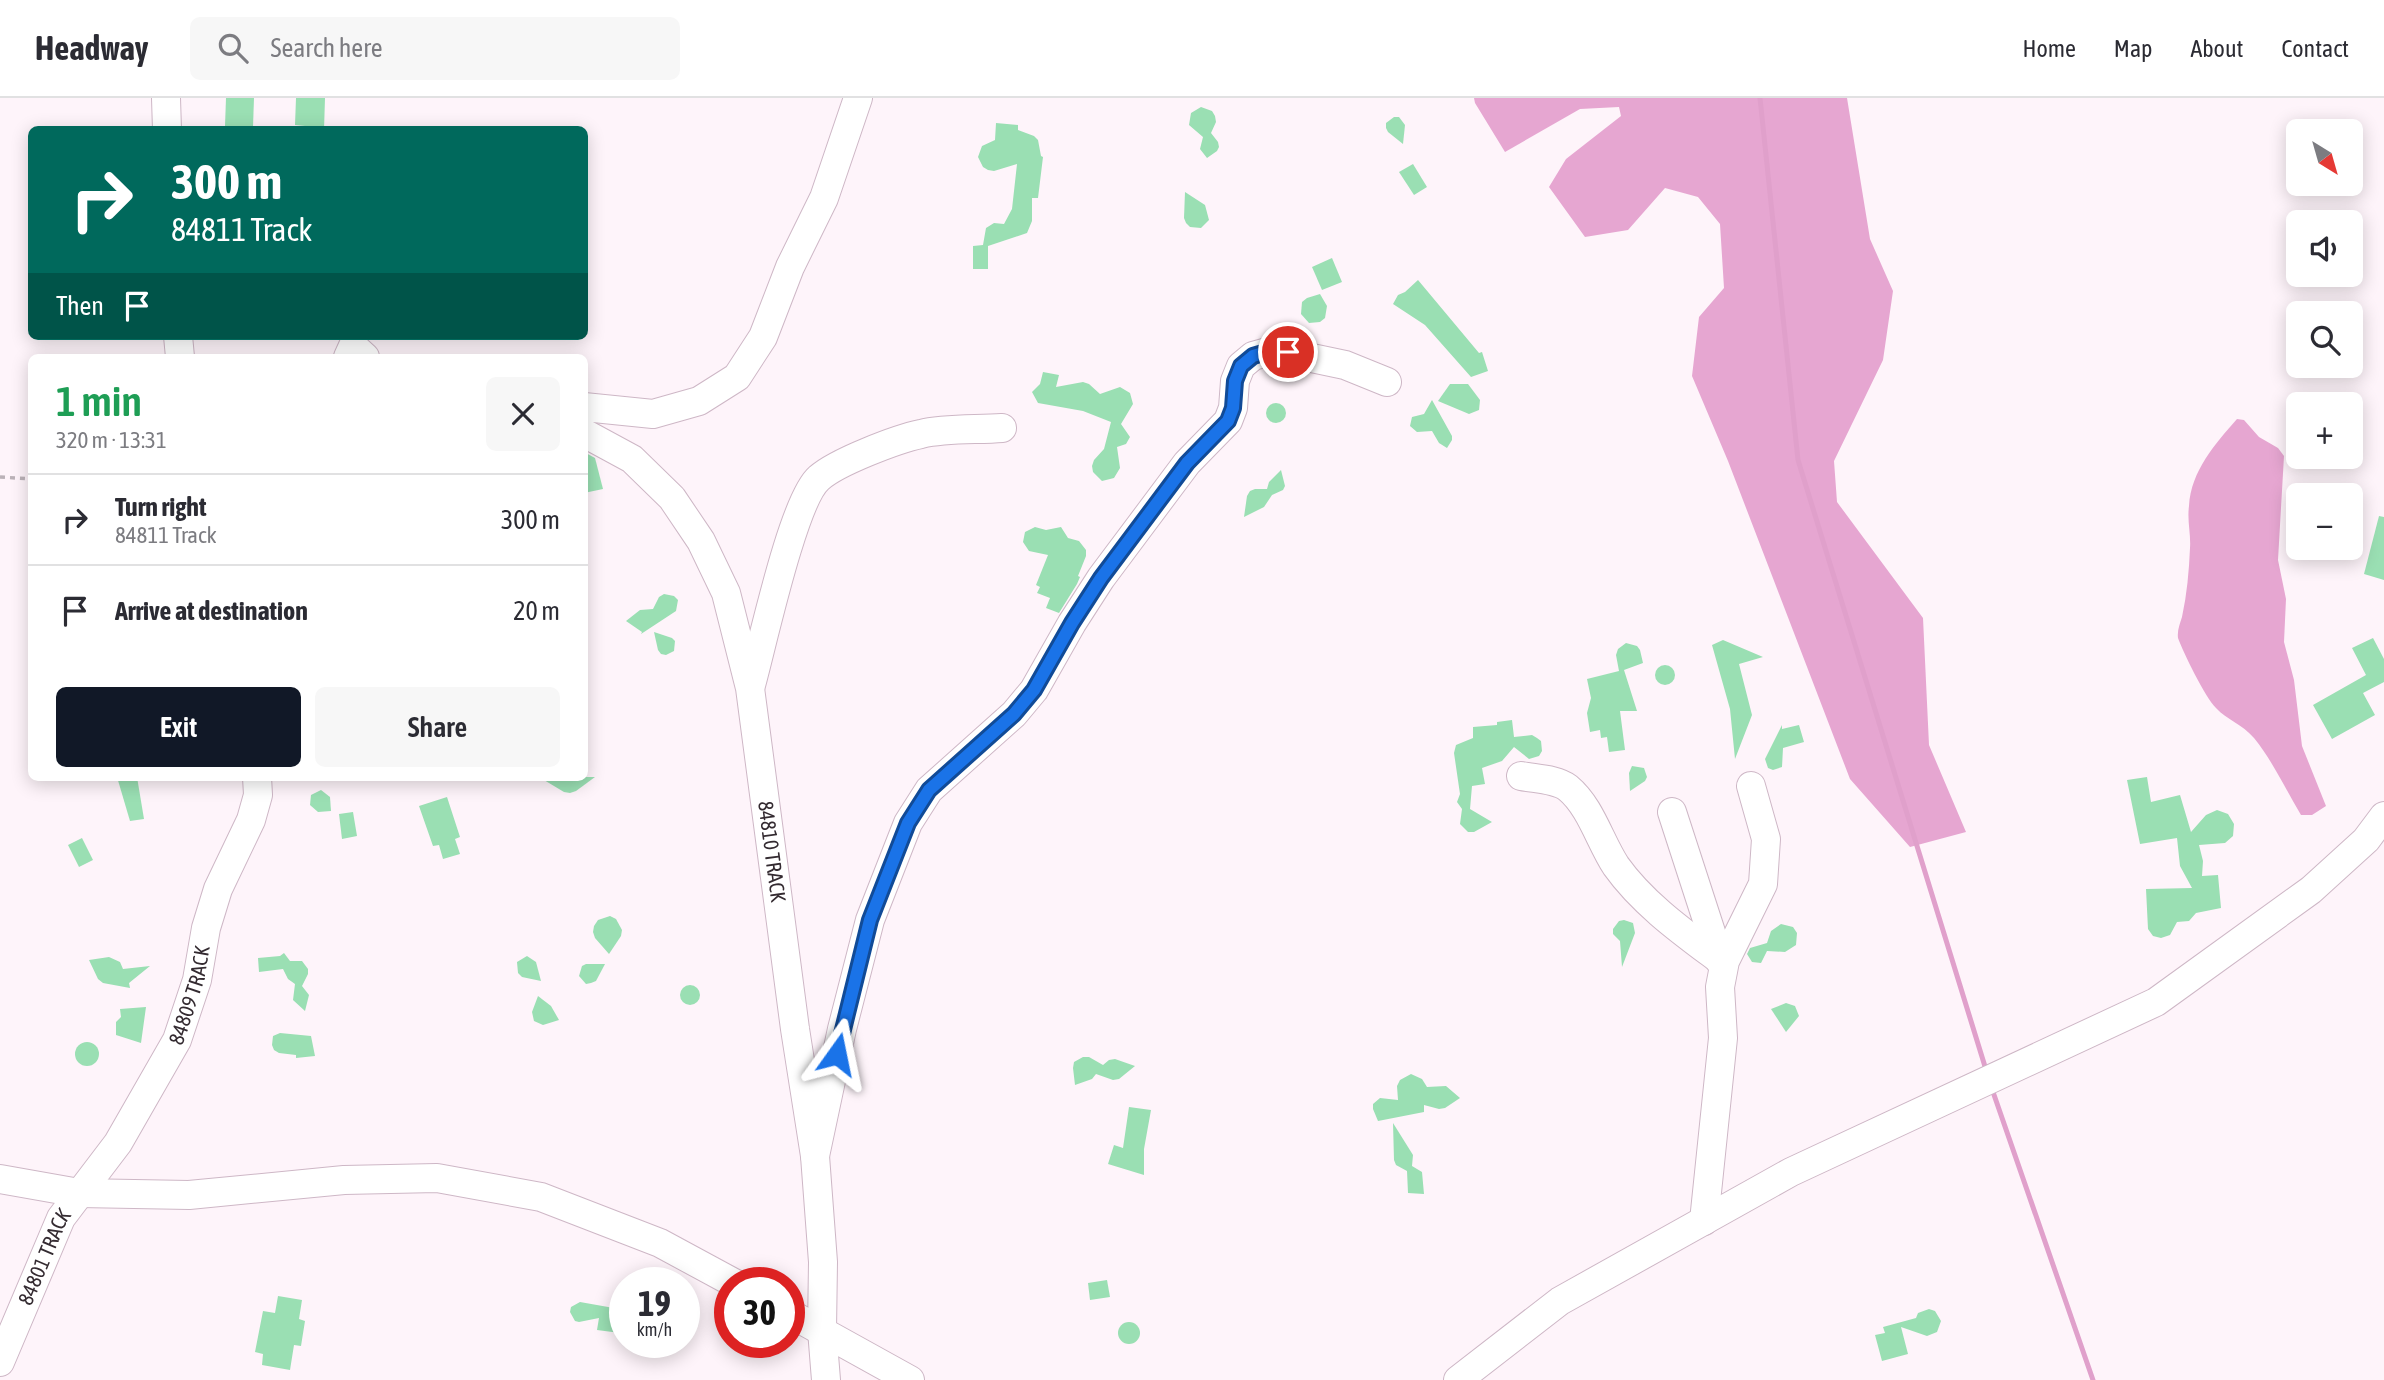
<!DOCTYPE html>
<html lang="en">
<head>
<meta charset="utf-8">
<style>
	body { margin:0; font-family:"Asap Condensed",sans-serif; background:#f7f7f7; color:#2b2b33; height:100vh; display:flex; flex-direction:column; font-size:26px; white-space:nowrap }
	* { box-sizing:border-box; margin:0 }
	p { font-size:23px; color:#7c7c81 }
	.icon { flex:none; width:38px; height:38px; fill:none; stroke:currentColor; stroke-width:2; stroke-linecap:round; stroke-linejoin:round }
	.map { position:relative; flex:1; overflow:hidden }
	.drawer { position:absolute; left:28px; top:256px; width:560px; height:427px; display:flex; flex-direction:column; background:#fff; border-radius:10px; box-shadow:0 4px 18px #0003 }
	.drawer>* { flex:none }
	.top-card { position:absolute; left:28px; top:28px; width:560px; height:214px; border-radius:10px; box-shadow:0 4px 18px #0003; background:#00695c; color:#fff; overflow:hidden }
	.needle { width:46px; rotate:143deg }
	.tools { position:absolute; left:2286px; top:21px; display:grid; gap:14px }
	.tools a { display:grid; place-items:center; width:77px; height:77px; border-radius:10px; background:#fff; box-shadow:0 4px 18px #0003; font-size:35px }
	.speed { position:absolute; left:609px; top:1169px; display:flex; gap:14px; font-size:35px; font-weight:700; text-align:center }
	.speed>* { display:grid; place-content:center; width:91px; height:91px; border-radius:50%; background:#fff; box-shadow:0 4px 18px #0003; line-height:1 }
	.speed small { font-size:18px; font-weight:400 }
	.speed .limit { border:10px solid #d22; background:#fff; color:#111 }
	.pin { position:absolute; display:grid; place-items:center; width:60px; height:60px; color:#fff; margin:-30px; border:4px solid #fff; border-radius:50%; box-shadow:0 2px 7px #0007 }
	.me { position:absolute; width:77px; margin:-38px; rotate:12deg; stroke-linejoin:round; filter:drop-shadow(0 0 5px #0008) }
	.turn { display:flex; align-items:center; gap:24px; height:147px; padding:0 28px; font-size:32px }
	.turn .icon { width:91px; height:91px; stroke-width:2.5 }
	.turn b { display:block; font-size:49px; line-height:60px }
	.then { display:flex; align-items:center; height:66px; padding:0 28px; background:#0003; gap:14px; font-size:26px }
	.round { display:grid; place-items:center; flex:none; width:74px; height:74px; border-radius:10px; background:#f7f7f7 }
	.overview { display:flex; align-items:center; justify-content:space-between; height:119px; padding:0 28px }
	h1 { font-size:42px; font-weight:600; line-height:52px; color:#1e9e55 }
	.action { display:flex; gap:14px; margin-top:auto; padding:14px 28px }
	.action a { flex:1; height:80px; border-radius:10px; background:#111827; color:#fff; font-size:28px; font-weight:600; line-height:80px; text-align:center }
	.action a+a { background:#f7f7f7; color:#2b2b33 }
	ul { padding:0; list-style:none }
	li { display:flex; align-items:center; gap:21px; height:91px; padding:0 28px; border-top:2px solid #e1e1e2 }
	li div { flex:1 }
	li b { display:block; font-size:26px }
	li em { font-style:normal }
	header { display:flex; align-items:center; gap:42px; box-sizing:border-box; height:98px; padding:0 35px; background:#fff; border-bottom:2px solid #e1e1e2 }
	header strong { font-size:33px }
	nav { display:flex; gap:38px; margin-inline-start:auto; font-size:24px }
	.search { width:490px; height:63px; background:#f7f7f7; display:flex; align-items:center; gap:18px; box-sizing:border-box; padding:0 24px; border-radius:10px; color:#7c7c81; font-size:26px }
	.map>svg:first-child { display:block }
</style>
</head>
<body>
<header>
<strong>Headway</strong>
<div class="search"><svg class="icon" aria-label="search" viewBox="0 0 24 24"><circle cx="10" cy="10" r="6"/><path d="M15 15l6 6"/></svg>Search here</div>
<nav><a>Home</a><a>Map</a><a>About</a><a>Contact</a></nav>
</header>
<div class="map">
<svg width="2384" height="1282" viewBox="0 0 2384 1282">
	<rect width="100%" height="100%" fill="#fef4fa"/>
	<!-- forest -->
	<g fill="#e6a6d1">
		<polygon points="1474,0 1847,0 1870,141 1893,193 1883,262 1834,363 1837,404 1923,520 1929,647 1966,734 1910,749 1850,681 1728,363 1692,278 1699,219 1724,190 1720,126 1698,99 1665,90 1628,132 1585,139 1549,89 1566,61 1621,18 1619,9 1580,11 1505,54 1475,5"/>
		<path d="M2237 321 2244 322 2259 339 2278 350 2284 358 2278 462 2286 501 2284 544 2294 582 2302 648 2326 708 2312 717H2301C2286 692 2272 662 2254 640 2242 626 2227 622 2216 610 2205 599 2183 554 2178 540 2177 533 2180 525 2182 519 2187 496 2189 473 2190 450 2191 436 2187 423 2189 408 2191 373 2215 346 2237 321Z"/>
	</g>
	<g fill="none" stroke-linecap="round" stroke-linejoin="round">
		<!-- stream -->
		<g stroke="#e0a0cb" stroke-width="5">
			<polyline points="1760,0 1798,362 1987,975"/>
			<polyline points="1992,991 2093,1282"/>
		</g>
	</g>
	<!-- building -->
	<g fill="#9adfb3">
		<polygon points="226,0 254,0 253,29 225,28"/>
		<polygon points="296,0 325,0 324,32 305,32 305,28 295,27"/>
		<polygon points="1201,9 1212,13 1215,18 1216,24 1211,35 1218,44 1219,49 1217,53 1207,60 1200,51 1203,39 1189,27 1191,15"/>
		<polygon points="1394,19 1399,19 1405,27 1403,46 1388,34 1386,30 1386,25"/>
		<polygon points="996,25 1018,27 1018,32 1034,38 1038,42 1041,58 1043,59 1038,100 1032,100 1032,123 1027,135 988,148 988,171 973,171 973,148 983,147 986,130 994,125 1004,126 1012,111 1017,66 994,73 988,72 983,69 978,59 982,48 995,42"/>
		<polygon points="1413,66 1427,89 1414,97 1399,74"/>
		<polygon points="1185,94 1205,107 1209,122 1201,130 1190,129 1186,125 1184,120"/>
		<polygon points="1332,160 1342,184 1322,192 1312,169"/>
		<polygon points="1418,182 1479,255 1482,254 1488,273 1471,279 1425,227 1393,206 1398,197 1405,194"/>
		<polygon points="1320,196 1327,208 1325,220 1320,224 1309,225 1301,216 1302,204 1307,200"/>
		<polygon points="1043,274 1059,277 1056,289 1083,284 1089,286 1100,296 1120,289 1130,295 1133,306 1121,326 1130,339 1126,346 1117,349 1120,370 1114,380 1102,383 1093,374 1092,368 1094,362 1104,351 1111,324 1083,313 1038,305 1032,294 1040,286"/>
		<polygon points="1450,286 1468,286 1480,302 1479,312 1469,316 1438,303"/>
		<polygon points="1432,302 1452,338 1452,342 1447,350 1439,345 1432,333 1417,334 1410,328 1412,319 1424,316"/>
		<circle cx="1276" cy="315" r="10"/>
		<polygon points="584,354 595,360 603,391 584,395"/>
		<polygon points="1281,372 1285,388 1283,392 1272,397 1264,409 1244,419 1247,398 1250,393 1255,391 1267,391 1269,384"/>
		<polygon points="2379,418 2384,419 2384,482 2364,476"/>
		<polygon points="1035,429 1046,432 1061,429 1068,440 1079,443 1086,452 1086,458 1078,478 1080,479 1077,486 1059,515 1046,510 1050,500 1037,495 1040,489 1036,487 1048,457 1029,453 1023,444 1025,434"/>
		<polygon points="664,496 674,498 678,502 676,513 641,536 642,534 626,523 640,512 653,511 659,499"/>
		<polygon points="654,534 672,540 675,543 674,553 666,557 661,556 658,552"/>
		<polygon points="2373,540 2384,561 2384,584 2363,595 2375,617 2332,641 2313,607 2366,577 2352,550"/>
		<polygon points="1723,542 1763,559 1739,566 1752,617 1735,661 1730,611 1712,547"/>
		<polygon points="1626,545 1637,548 1640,552 1643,565 1624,572 1637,613 1620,613 1625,652 1609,654 1607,639 1601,640 1600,632 1590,634 1587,615 1591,600 1587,581 1619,573 1616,557 1618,551"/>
		<circle cx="1665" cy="577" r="10"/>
		<polygon points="1512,622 1514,639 1532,637 1537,640 1541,643 1542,653 1539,658 1529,661 1514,649 1502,663 1482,670 1485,686 1472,688 1470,711 1492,724 1474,734 1468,734 1460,726 1462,711 1457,704 1460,696 1454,655 1456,647 1473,640 1473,629 1497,627 1497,624"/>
		<polygon points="1782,627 1782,631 1799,627 1804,644 1783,650 1782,669 1773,672 1768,670 1765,661"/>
		<polygon points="1632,668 1644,670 1647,679 1645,683 1630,693 1629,675"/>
		<polygon points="117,679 137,679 144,721 130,723"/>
		<polygon points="539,679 595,679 576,693 570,695 564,694"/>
		<polygon points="2147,679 2151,704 2180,697 2191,734 2206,717 2217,712 2228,716 2234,726 2233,738 2225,745 2199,747 2203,763 2202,778 2218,777 2221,810 2196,815 2189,823 2177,824 2170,837 2161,840 2153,838 2148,831 2146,791 2192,790 2180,768 2177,740 2140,746 2127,682"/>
		<polygon points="321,692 330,699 331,713 318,714 310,707 311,697"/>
		<polygon points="447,699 460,739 455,741 460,756 443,761 439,747 433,748 419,708"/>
		<polygon points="353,714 357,738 342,741 339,716"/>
		<polygon points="82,740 93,762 79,769 68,747"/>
		<polygon points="610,818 616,821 622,832 621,838 609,856 595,840 593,834 594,828 598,822"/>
		<polygon points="1624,822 1633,825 1635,835 1622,869 1620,843 1613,836 1613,831 1619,823"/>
		<polygon points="1781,826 1793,829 1797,835 1796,847 1785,854 1767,853 1761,865 1752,864 1747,856 1750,850 1767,845 1771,833"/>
		<polygon points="284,855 290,863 302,863 308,871 308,876 302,888 309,897 305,913 293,902 295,886 288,881 283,871 259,874 258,860 280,858"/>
		<polygon points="527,858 536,864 541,883 522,879 518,875 517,864"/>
		<polygon points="109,859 120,864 123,871 150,868 129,885 130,890 103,885 98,881 89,862"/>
		<polygon points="586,866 605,866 596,883 591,885 586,886 579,878 582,868"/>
		<circle cx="690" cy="897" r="10"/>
		<polygon points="538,898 551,908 559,922 543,927 534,923 532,914"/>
		<polygon points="1786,905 1795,908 1799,918 1786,934 1771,911"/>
		<polygon points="146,909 141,945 116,937 116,924 121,919 120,911"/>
		<polygon points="280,935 311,938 315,958 296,960 296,957 279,955 274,952 272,947 273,938"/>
		<circle cx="87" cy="956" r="12"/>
		<polygon points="1083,959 1089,959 1103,967 1109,962 1115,961 1135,968 1119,981 1113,982 1096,976 1092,981 1075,987 1073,970 1074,964"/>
		<polygon points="1411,976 1422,981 1427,989 1446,988 1460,1000 1445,1010 1439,1011 1424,1007 1424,1014 1378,1023 1373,1011 1373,1006 1380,1000 1398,1002 1397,988 1400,982"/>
		<polygon points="1129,1009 1151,1012 1144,1051 1144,1077 1108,1066 1114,1047 1123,1050"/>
		<polygon points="1393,1025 1413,1057 1412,1068 1422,1074 1424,1096 1408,1095 1407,1073 1396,1067 1394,1062"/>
		<polygon points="1107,1182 1110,1199 1090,1202 1088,1185"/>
		<polygon points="278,1198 302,1202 299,1221 305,1223 301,1248 294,1247 290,1272 262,1267 263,1256 255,1254 263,1213 275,1215"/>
		<polygon points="580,1204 625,1212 620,1235 597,1232 599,1220 579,1224 575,1223 570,1214 571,1209"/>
		<polygon points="1929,1211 1935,1213 1941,1223 1937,1234 1927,1238 1901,1229 1908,1256 1882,1263 1875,1237 1885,1235 1883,1229 1916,1220 1918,1215"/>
		<circle cx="1129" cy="1235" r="11"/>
	</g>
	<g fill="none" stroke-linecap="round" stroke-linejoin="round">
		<!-- minor casing -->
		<g stroke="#ceb7c6" stroke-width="30">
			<g id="minor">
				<polyline points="166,0 167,32"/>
				<polyline points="178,238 180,259"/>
				<polyline points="348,259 353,248 365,259"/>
				<polyline points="584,309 653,316 699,303 737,279 763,239 790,169 824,100 858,0"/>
				<path id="s1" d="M584 335 632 361 672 400 701 443 726 495 750 590 795 931 815 1058 823 1164 822 1232 826 1282"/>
				<path d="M751 587C762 548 793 402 819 380 837 364 897 341 921 336 945 330 977 332 1002 330"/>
				<path d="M1521 678C1536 681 1556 681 1568 690 1591 709 1600 744 1616 768 1643 806 1684 835 1720 862"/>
				<polyline points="1672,714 1721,865"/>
				<polyline points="815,1058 842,931 870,822 908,725 929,692 1014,616 1034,592 1072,525 1101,480 1187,365 1228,323 1233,310 1235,283 1241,268 1253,258 1271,253 1288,255 1345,267 1387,284"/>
				<polyline points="0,1081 79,1095 189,1097 344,1082 437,1080 541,1099 660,1145 734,1185"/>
				<polyline points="1704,1123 1723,940 1720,889 1725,863 1763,786 1766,741 1751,688"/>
				<polyline points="789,1215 910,1282"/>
				<path id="s2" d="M0 1264 61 1120 118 1045 177 942 197 882 206 830 218 791 251 722 258 697 257 679"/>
				<polyline points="1458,1282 1560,1203 1791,1074 2156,904 2311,792 2366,742 2384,718"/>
			</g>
		</g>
		<!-- path -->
		<polyline stroke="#bbb2b8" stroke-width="3.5" stroke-dasharray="5 5" stroke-linecap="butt" points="0,379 32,381"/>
		<!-- minor -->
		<use href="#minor" stroke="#fff" stroke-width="28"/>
	</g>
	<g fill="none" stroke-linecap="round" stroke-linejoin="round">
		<!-- route casing -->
		<g stroke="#114b97" stroke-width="18">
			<polyline id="route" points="837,956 870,822 908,725 929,692 1014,616 1034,592 1072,525 1101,480 1187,365 1228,323 1233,310 1235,283 1241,268 1253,258 1270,253 1288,254"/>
		</g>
		<!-- route -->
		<use href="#route" stroke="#1a73e8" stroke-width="12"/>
	</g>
	<g text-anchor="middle" stroke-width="6" stroke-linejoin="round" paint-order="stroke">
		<!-- street labels -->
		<g font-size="21" fill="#342b31" stroke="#fef4fa">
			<text dy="7" stroke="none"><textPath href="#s1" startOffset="483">84810 TRACK</textPath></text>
			<text dy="7" stroke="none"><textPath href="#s2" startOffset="416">84809 TRACK</textPath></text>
			<text dy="7" stroke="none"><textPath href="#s2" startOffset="114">84801 TRACK</textPath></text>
		</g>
	</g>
</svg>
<div class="tools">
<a><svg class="needle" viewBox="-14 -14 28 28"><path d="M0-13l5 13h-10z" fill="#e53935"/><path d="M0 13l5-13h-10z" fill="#7c7c81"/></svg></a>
<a><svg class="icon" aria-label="sound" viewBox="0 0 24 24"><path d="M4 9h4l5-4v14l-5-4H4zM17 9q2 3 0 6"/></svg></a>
<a><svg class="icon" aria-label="search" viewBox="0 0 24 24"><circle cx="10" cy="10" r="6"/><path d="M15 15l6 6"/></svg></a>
<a>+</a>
<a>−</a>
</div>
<div class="speed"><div>19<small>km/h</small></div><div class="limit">30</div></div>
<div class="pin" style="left:1288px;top:254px;background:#d93025"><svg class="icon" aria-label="arrive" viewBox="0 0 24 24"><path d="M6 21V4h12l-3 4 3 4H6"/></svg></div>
<svg class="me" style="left:837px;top:956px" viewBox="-20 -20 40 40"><path d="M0-17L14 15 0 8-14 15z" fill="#1a73e8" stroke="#fff" stroke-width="4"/></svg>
<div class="top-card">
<div class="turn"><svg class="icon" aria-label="right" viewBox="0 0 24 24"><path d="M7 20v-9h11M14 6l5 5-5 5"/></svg><div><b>300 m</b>84811 Track</div></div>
<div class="then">Then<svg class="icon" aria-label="arrive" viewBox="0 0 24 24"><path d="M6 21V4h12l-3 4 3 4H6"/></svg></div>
</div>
<section class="drawer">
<div class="overview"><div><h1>1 min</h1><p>320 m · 13:31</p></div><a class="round"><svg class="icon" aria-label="close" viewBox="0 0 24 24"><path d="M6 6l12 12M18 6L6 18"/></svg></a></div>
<ul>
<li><svg class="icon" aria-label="right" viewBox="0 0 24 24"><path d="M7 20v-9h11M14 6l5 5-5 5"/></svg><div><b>Turn right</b><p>84811 Track</p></div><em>300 m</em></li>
<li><svg class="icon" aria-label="arrive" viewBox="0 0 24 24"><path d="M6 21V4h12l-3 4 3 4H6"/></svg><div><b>Arrive at destination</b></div><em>20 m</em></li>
</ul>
<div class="action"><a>Exit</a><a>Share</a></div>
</section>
</div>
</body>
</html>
